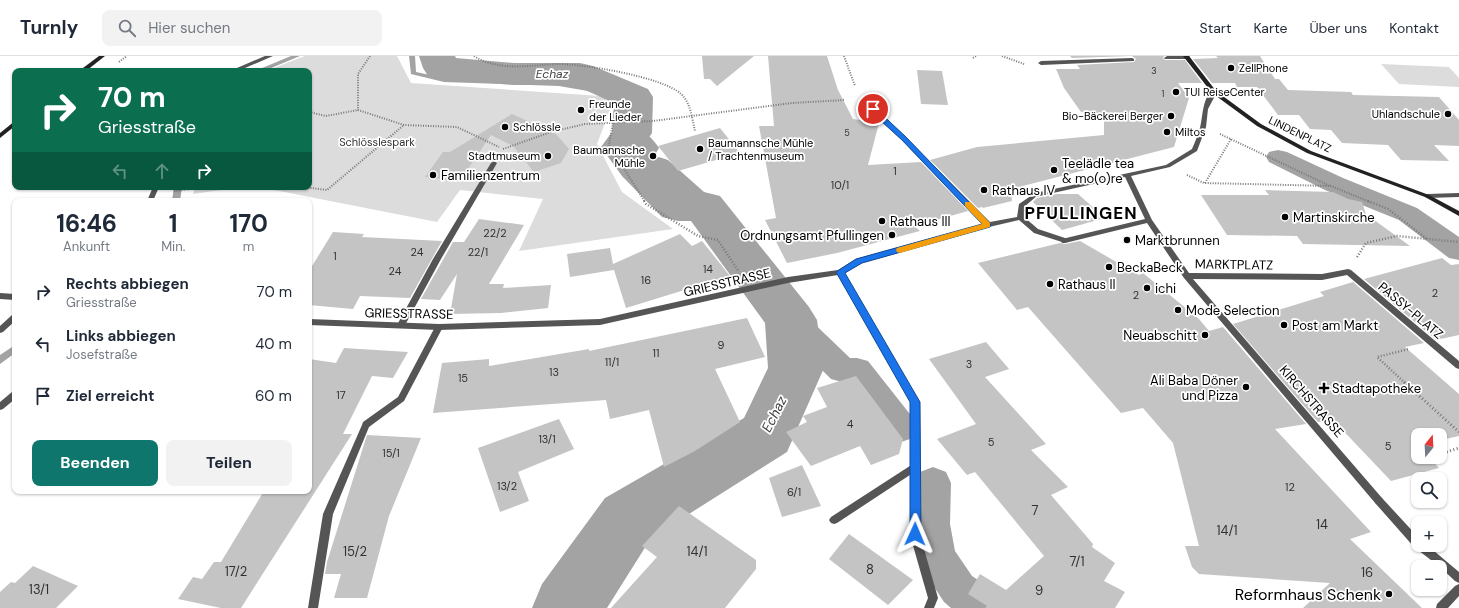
<!DOCTYPE html>
<html lang="de">
<head>
<meta charset="utf-8">
<style>
	body { margin:0; font-family:"DM Sans",sans-serif; background:#f2f2f3; color:#1f2937; height:100vh; display:flex; flex-direction:column; font-size:15px; white-space:nowrap }
	* { box-sizing:border-box; margin:0 }
	p { font-size:13px; color:#747a83 }
	.icon { flex:none; width:22px; height:22px; fill:none; stroke:currentColor; stroke-width:2; stroke-linecap:round; stroke-linejoin:round }
	.map { position:relative; flex:1; overflow:hidden }
	.sheet { position:absolute; left:12px; top:142px; width:300px; height:296px; display:flex; flex-direction:column; background:#fff; border-radius:8px; box-shadow:0 1px 3px #0004 }
	.sheet>* { flex:none }
	.banner { position:absolute; left:12px; top:12px; width:300px; height:122px; border-radius:8px; box-shadow:0 1px 3px #0004; background:#0b6e4f; color:#fff; overflow:hidden }
	.needle { width:26px; rotate:18deg }
	.tools { position:absolute; left:1411px; top:372px; display:grid; gap:8px }
	.tools a { display:grid; place-items:center; width:36px; height:36px; border-radius:8px; background:#fff; box-shadow:0 1px 3px #0004; font-size:20px }
	.pin { position:absolute; display:grid; place-items:center; width:34px; height:34px; color:#fff; margin:-17px; border:2px solid #fff; border-radius:50%; box-shadow:0 1px 4px #0007 }
	.me { position:absolute; width:44px; margin:-22px; rotate:1deg; stroke-linejoin:round; filter:drop-shadow(0 0 3px #0008) }
	.turn { display:flex; align-items:center; gap:14px; height:84px; padding:0 20px; font-size:18px }
	.turn .icon { width:52px; height:52px; stroke-width:2.5 }
	.turn b { display:block; font-size:28px; line-height:34px }
	.lanes { display:flex; align-items:center; height:38px; padding:0 20px; background:#0003; justify-content:center; gap:20px; direction:ltr }
	.lanes .off { opacity:.35 }
	.eta { display:flex; justify-content:space-evenly; align-items:center; height:68px; text-align:center }
	.eta b { font-size:24px; font-weight:700; line-height:28px }
	.button { display:flex; gap:8px; margin-top:auto; padding:8px 20px }
	.button a { flex:1; height:46px; border-radius:8px; background:#0f766e; color:#fff; font-size:16px; font-weight:700; line-height:46px; text-align:center }
	.button a+a { background:#f2f2f3; color:#1f2937 }
	ul { padding:0; list-style:none }
	li { display:flex; align-items:center; gap:12px; height:52px; padding:0 20px }
	li div { flex:1 }
	li b { display:block; font-size:15px }
	li em { font-style:normal }
	header { display:flex; align-items:center; gap:24px; box-sizing:border-box; height:56px; padding:0 20px; background:#fff; border-bottom:1px solid #e0e1e3 }
	header strong { font-size:19px }
	nav { display:flex; gap:22px; margin-inline-start:auto; font-size:14px }
	.search { width:280px; height:36px; background:#f2f2f3; display:flex; align-items:center; gap:10px; box-sizing:border-box; padding:0 14px; border-radius:8px; color:#747a83; font-size:15px }
	.map>svg:first-child { display:block }
</style>
</head>
<body>
<header>
<strong>Turnly</strong>
<div class="search"><svg class="icon" aria-label="search" viewBox="0 0 24 24"><circle cx="10" cy="10" r="6"/><path d="M15 15l6 6"/></svg>Hier suchen</div>
<nav><a>Start</a><a>Karte</a><a>Über uns</a><a>Kontakt</a></nav>
</header>
<div class="map">
<svg width="1459" height="552" viewBox="0 0 1459 552">
	<rect width="100%" height="100%" fill="#fff"/>
	<!-- green -->
	<g fill="#dcdcdc">
		<polygon points="305,0 397,0 411,27 615,41 597,88 622,136 673,173 519,195 543,143 460,134 437,166 259,131 309,131 309,15 266,15"/>
		<polygon points="1381,8 1449,11 1459,22 1459,31 1399,28"/>
		<polygon points="195,131 242,131 193,138"/>
	</g>
	<g fill="none" stroke-linecap="round" stroke-linejoin="round">
		<!-- stream -->
		<g fill="#a3a3a3" fill-rule="evenodd">
			<polygon points="291,0 300,0 264,15 255,15"/>
			<polygon points="409,0 415,0 416,16 444,22 559,26 634,39 637,41 634,43 559,30 444,26 411,18"/>
			<polygon points="174,131 182,131 180,145 172,145"/>
			<polygon points="15,289 15,297 0,308 0,299"/>
		</g>
		<!-- canal -->
		<g fill="#a3a3a3" fill-rule="evenodd">
			<path d="M632 70C644 73 652 82 659 92L656 97C638 102 630 91 620 77L624 72Z"/>
			<polygon points="1278,94 1287,96 1343,122 1417,152 1459,181 1459,204 1449,202 1399,164 1325,134 1269,106 1266,101 1269,96"/>
			<polygon points="659,101 668,104 713,144 717,150 713,156 704,158 695,156 650,114 646,109 650,104"/>
			<polygon points="791,253 802,256 850,302 857,302 868,305 913,362 918,372 913,382 901,386 889,382 848,326 842,326 831,323 780,272 776,264 780,256"/>
			<polygon points="933,411 946,416 951,427 950,468 955,495 972,520 999,538 1005,552 951,552 944,546 923,514 917,501 912,468 915,427 920,416"/>
		</g>
		<!-- river -->
		<polygon fill="#a3a3a3" fill-rule="evenodd" points="419,0 455,0 456,2 514,7 580,7 593,10 648,33 653,41 652,77 643,90 652,102 689,136 704,136 720,140 809,251 817,264 824,312 787,396 651,482 607,552 532,552 542,528 605,442 744,362 768,312 765,267 691,165 678,165 662,161 622,120 601,91 612,76 614,47 574,29 514,29 441,23 428,20 423,12"/>
	</g>
	<!-- building -->
	<g fill="#c4c4c4">
		<polygon points="702,0 754,0 717,30 710,23 704,23"/>
		<polygon points="768,0 827,0 838,34 853,63 879,67 868,109 921,106 968,155 915,170 920,175 837,197 787,207 765,164 776,162 759,70 774,70"/>
		<polygon points="1070,0 1164,0 1163,2 1165,4 1185,4 1202,27 1178,27 1189,42 1174,91 1011,133 1012,145 983,152 982,151 978,152 930,104 977,91 1104,79 1104,58 1081,56 1064,32 1056,13 1080,13 1077,9 1134,6 1136,3 1132,0 1072,2"/>
		<polygon points="1216,0 1260,0 1275,23 1279,23 1288,34 1351,36 1353,39 1439,41 1459,64 1459,90 1434,89 1449,105 1401,104 1388,89 1342,87 1331,74 1310,73 1299,59 1278,59 1257,31 1237,31 1235,27 1212,27 1193,3 1218,2"/>
		<polygon points="917,14 942,15 948,49 921,48"/>
		<polygon points="512,58 556,78 569,93 561,107 534,116 513,90 491,79 460,125 425,121 443,96 450,96"/>
		<polygon points="720,72 740,97 678,115 658,90"/>
		<polygon points="1265,134 1333,136 1348,143 1362,146 1366,158 1410,190 1303,188 1297,180 1227,179 1201,139 1269,139"/>
		<polygon points="1057,138 1078,138 1105,162 1062,174 1033,146 1037,142"/>
		<polygon points="479,163 524,169 489,228 504,228 503,232 551,229 548,252 501,257 450,258 457,218 440,244 421,243 453,186 464,186"/>
		<polygon points="333,176 364,178 362,181 442,185 410,242 360,240 353,253 309,249 309,215"/>
		<polygon points="680,178 692,190 702,185 730,220 626,252 614,214 570,221 567,198 610,192 613,208"/>
		<polygon points="1080,185 1139,219 1143,217 1199,263 1209,275 1223,271 1306,368 1275,373 1371,476 1350,483 1422,552 1303,552 1330,527 1199,518 1192,511 1185,490 1199,490 1173,387 1143,352 1121,357 1028,251 1017,254 978,207 1060,187 1065,188"/>
		<polygon points="1442,202 1451,209 1459,208 1459,279 1436,284 1364,223"/>
		<polygon points="1353,226 1424,287 1405,291 1459,338 1459,380 1441,384 1447,390 1440,392 1440,379 1418,379 1418,401 1429,401 1439,412 1391,425 1333,364 1318,366 1233,268 1324,240 1320,236"/>
		<polygon points="747,262 765,301 715,313 740,366 695,395 664,411 649,354 610,363 606,344 433,357 442,307 489,303 489,310 589,293 589,295"/>
		<polygon points="986,286 1009,313 985,321 1046,388 1031,394 1068,431 1051,439 1093,488 1092,491 1115,507 1104,525 1125,536 1115,552 985,552 987,550 968,538 980,518 1006,534 1044,500 975,416 967,419 937,383 976,368 929,303"/>
		<polygon points="344,292 408,296 393,322 372,320 343,378 352,378 241,552 221,552 178,543 193,521 202,523 214,506 221,506 264,435 309,435 309,303 336,307"/>
		<polygon points="856,320 903,383 899,398 871,409 860,390 811,410 786,376 807,366 803,360 827,351 817,332"/>
		<polygon points="559,363 574,393 518,416 529,445 500,456 478,392"/>
		<polygon points="367,379 421,382 389,460 367,542 334,542 341,518 325,518 327,506"/>
		<polygon points="802,409 821,450 782,461 769,422"/>
		<polygon points="679,450 756,504 756,513 725,552 611,552 657,501 642,490"/>
		<polygon points="849,478 913,524 888,549 829,503"/>
		<polygon points="33,510 78,530 56,552 0,552 0,536 11,526 15,527"/>
	</g>
	<g fill="none" stroke-linecap="round" stroke-linejoin="round">
		<!-- path-far2 -->
		<g stroke="#777" stroke-width="2" stroke-dasharray="1 1.5" stroke-linecap="butt">
			<polyline points="370,0 358,18 358,54 404,69 457,71 499,91"/>
			<path d="M474 0C499 16 530 9 558 8 584 8 663 21 681 38 691 47 692 63 695 75"/>
			<polyline points="844,0 855,30"/>
			<polyline points="1002,0 1024,8"/>
			<polyline points="973,2 976,0"/>
			<polyline points="119,6 127,0"/>
			<polyline points="309,56 326,60 358,54"/>
			<polyline points="613,67 609,89 645,146"/>
			<polyline points="1220,78 1330,130"/>
			<polyline points="503,93 551,76 585,68 653,65 792,47 845,44"/>
			<polyline points="1187,119 1204,127 1331,130 1370,146"/>
			<polyline points="1205,127 1231,83"/>
			<polyline points="303,131 327,134 404,69"/>
			<polyline points="174,135 203,131"/>
		</g>
		<!-- path-far1 -->
		<g stroke="#777" stroke-width="2.5" stroke-dasharray="1 2" stroke-linecap="butt">
			<polyline points="644,145 646,148 698,180 718,184 739,216"/>
			<polyline points="1368,145 1388,153 1427,183"/>
			<polyline points="1357,201 1366,187 1397,180 1459,186"/>
			<polyline points="1405,327 1377,301 1409,293"/>
		</g>
		<!-- path -->
		<g stroke="#777" stroke-width="3" stroke-dasharray="1 2.5" stroke-linecap="butt">
			<polyline points="1404,326 1459,376"/>
			<polyline points="1440,398 1459,392"/>
			<polyline points="1429,402 1432,401"/>
		</g>
		<!-- service -->
		<g fill="#555" fill-rule="evenodd">
			<polygon points="1167,0 1189,0 1190,1 1187,3 1165,3 1164,2"/>
			<polygon points="1132,2 1134,3 1134,5 1041,9 1038,7 1041,5"/>
			<polygon points="494,105 497,107 441,203 404,271 398,271 397,269 433,203 491,107"/>
			<polygon points="439,268 443,271 404,345 369,371 333,458 318,552 308,552 323,458 362,369 363,366 398,341 435,271"/>
			<polygon points="916,406 919,407 921,410 919,413 837,467 834,468 831,467 829,464 831,461"/>
		</g>
		<!-- pedestrian -->
		<path fill="#555" fill-rule="evenodd" d="M1214 34 1217 36 1208 53 1206 71 1197 95 1170 111 1131 120 1152 164 1189 217 1322 218 1348 213 1351 214 1459 305V313L1456 312 1347 219 1322 224 1193 223 1382 442 1384 445 1382 448 1379 449 1376 448 1184 222 1147 167 1065 187H1062L1061 185 1062 183 1145 163 1125 121 1035 141 1032 139 1035 137 1166 109 1192 93C1195 86 1198 79 1200 72 1203 61 1202 40 1214 34Z"/>
		<!-- minor -->
		<g fill="#555" fill-rule="evenodd">
			<polygon points="265,0 273,0 238,15 230,15"/>
			<polygon points="862,42 906,82 990,166 1017,161 1019,148 1035,137 1038,139 1024,151 1024,161 1038,173 1068,183 1069,185 1065,187 1034,177 1019,164 989,171 862,207 844,217 919,346 920,479 938,542 934,552 924,552 928,542 910,479 911,346 838,219 788,227 600,269 439,274 309,269 309,263 439,268 600,263 788,221 838,214 856,203 983,168 902,84 860,45 859,44"/>
			<polygon points="153,131 159,131 153,145 147,145"/>
			<polygon points="1459,137 1459,141 1427,142 1424,140 1427,138"/>
			<polygon points="0,237 15,238 15,244 0,243"/>
			<polygon points="15,258 15,265 3,276 0,277 0,270 12,259"/>
			<polygon points="15,335 15,343 3,353 0,354 0,346 12,336"/>
			<polygon points="1379,441 1382,442 1418,481 1418,489 1427,489 1459,516 1459,527 1455,525 1440,511 1414,491 1376,448 1374,445 1376,442"/>
			<polygon points="1459,528 1459,540 1448,552 1436,552 1437,548 1455,530"/>
		</g>
		<!-- secondary -->
		<g fill="#222" fill-rule="evenodd">
			<polygon points="99,0 105,0 86,15 79,15"/>
			<polygon points="1183,0 1189,0 1216,35 1261,68 1311,95 1429,139 1459,155 1459,160 1425,141 1307,97 1257,70 1212,37"/>
			<polygon points="15,65 15,70 0,82 0,77"/>
		</g>
	</g>
	<!-- route -->
	<polygon fill="#1a73e8" stroke="#114b97" points="870,52 875,52 906,81 991,169 990,171 862,207 845,217 920,346 921,478 919,482 915,484 911,482 910,478 910,346 836,216 856,203 982,168 902,84 870,55"/>
	<!-- slow -->
	<polygon fill="#f59e0b" points="965,146 970,146 990,167 990,171 900,197 897,196 896,194 897,192 982,168 965,150"/>
	<!-- markers -->
	<g fill="#000" stroke="#fff" stroke-width="1.5">
		<circle cx="1231" cy="12" r="4"/>
		<circle cx="1176" cy="36" r="4"/>
		<circle cx="581" cy="54" r="4"/>
		<circle cx="1448" cy="58" r="4"/>
		<circle cx="1171" cy="60" r="4"/>
		<circle cx="505" cy="71" r="4"/>
		<circle cx="1167" cy="76" r="4"/>
		<circle cx="700" cy="93" r="4"/>
		<circle cx="548" cy="100" r="4"/>
		<circle cx="653" cy="100" r="4"/>
		<circle cx="1054" cy="114" r="4"/>
		<circle cx="433" cy="119" r="4"/>
		<circle cx="984" cy="134" r="4"/>
		<circle cx="1285" cy="161" r="4"/>
		<circle cx="882" cy="165" r="4"/>
		<circle cx="892" cy="179" r="4"/>
		<circle cx="1127" cy="184" r="4"/>
		<circle cx="1109" cy="211" r="4"/>
		<circle cx="1050" cy="228" r="4"/>
		<circle cx="1147" cy="232" r="4"/>
		<circle cx="1178" cy="254" r="4"/>
		<circle cx="1284" cy="269" r="4"/>
		<circle cx="1205" cy="279" r="4"/>
		<circle cx="1246" cy="331" r="4"/>
		<path d="M1322 326h4v4h4v4h-4v4h-4v-4h-4v-4h4z"/>
		<circle cx="1389" cy="538" r="4"/>
	</g>
	<g text-anchor="middle" stroke-width="3.5" stroke-linejoin="round" paint-order="stroke">
		<!-- far-number labels -->
		<g font-size="9" fill="#313131">
			<text x="1154" y="18">3</text>
			<text x="1163" y="41">1</text>
			<text x="847" y="80">5</text>
		</g>
		<!-- far-poi labels -->
		<g font-size="11" fill="#000" stroke="#fff" text-anchor="start">
			<text x="1239" y="16">ZellPhone</text>
			<text x="1184" y="40">TUI ReiseCenter</text>
			<text x="589" y="52">Freunde<tspan x="589" dy="13">der Lieder</tspan></text>
			<text x="1440" y="62" text-anchor="end">Uhlandschule</text>
			<text x="1163" y="64" text-anchor="end">Bio-Bäckerei Berger</text>
			<text x="513" y="75">Schlössle</text>
			<text x="1175" y="80">Miltos</text>
			<text x="708" y="91">Baumannsche Mühle<tspan x="708" dy="13">/ Trachtenmuseum</tspan></text>
			<text x="645" y="98" text-anchor="end">Baumannsche<tspan x="645" dy="13">Mühle</tspan></text>
			<text x="540" y="104" text-anchor="end">Stadtmuseum</text>
		</g>
		<!-- far-street labels -->
		<g font-size="11" fill="#000" stroke="#fff">
			<text transform="translate(1300 78) rotate(26)" y="4">LINDENPLATZ</text>
		</g>
		<!-- far-park labels -->
		<g font-size="11" fill="#333" stroke="#fff">
			<text x="377" y="90">Schlösslespark</text>
		</g>
		<!-- number labels -->
		<g font-size="11" fill="#313131">
			<text x="895" y="119">1</text>
			<text x="840" y="133">10/1</text>
			<text x="495" y="181">22/2</text>
			<text x="417" y="200">24</text>
			<text x="478" y="200">22/1</text>
			<text x="335" y="204">1</text>
			<text x="708" y="217">14</text>
			<text x="395" y="219">24</text>
			<text x="646" y="228">16</text>
			<text x="1435" y="241">2</text>
			<text x="1136" y="243">2</text>
			<text x="721" y="293">9</text>
			<text x="656" y="301">11</text>
			<text x="612" y="310">11/1</text>
			<text x="969" y="312">3</text>
			<text x="554" y="320">13</text>
			<text x="463" y="326">15</text>
			<text x="341" y="343">17</text>
			<text x="850" y="372">4</text>
			<text x="547" y="387">13/1</text>
			<text x="991" y="390">5</text>
			<text x="1388" y="394">5</text>
			<text x="391" y="401">15/1</text>
			<text x="507" y="434">13/2</text>
			<text x="1290" y="435">12</text>
			<text x="794" y="440">6/1</text>
		</g>
		<!-- far-water labels -->
		<g font-size="12" font-style="italic" fill="#444" stroke="#fff">
			<text x="552" y="22">Echaz</text>
		</g>
		<!-- poi labels -->
		<g font-size="13" fill="#000" stroke="#fff" text-anchor="start">
			<text x="1062" y="112">Teelädle tea<tspan x="1062" dy="15">&amp; mo(o)re</tspan></text>
			<text x="441" y="124">Familienzentrum</text>
			<text x="992" y="139">Rathaus IV</text>
			<text x="1293" y="166">Martinskirche</text>
			<text x="890" y="170">Rathaus III</text>
			<text x="884" y="184" text-anchor="end">Ordnungsamt Pfullingen</text>
			<text x="1135" y="189">Marktbrunnen</text>
			<text x="1117" y="216">BeckaBeck</text>
			<text x="1058" y="233">Rathaus II</text>
			<text x="1155" y="237">ichi</text>
			<text x="1186" y="259">Mode Selection</text>
			<text x="1292" y="274">Post am Markt</text>
			<text x="1197" y="284" text-anchor="end">Neuabschitt</text>
			<text x="1238" y="329" text-anchor="end">Ali Baba Döner<tspan x="1238" dy="15">und Pizza</tspan></text>
			<text x="1332" y="337">Stadtapotheke</text>
		</g>
		<!-- street labels -->
		<g font-size="13" fill="#000" stroke="#fff">
			<text transform="translate(1234 208) rotate(1)" y="5">MARKTPLATZ</text>
			<text transform="translate(727 226) rotate(-13)" y="5">GRIESSTRASSE</text>
			<text transform="translate(1411 254) rotate(40)" y="5">PASSY-PLATZ</text>
			<text transform="translate(409 257) rotate(1)" y="5">GRIESSTRASSE</text>
			<text transform="translate(1312 345) rotate(49)" y="5">KIRCHSTRASSE</text>
		</g>
		<!-- near-number labels -->
		<g font-size="13" fill="#313131">
			<text x="1035" y="459">7</text>
			<text x="1322" y="473">14</text>
			<text x="1227" y="479">14/1</text>
			<text x="355" y="500">15/2</text>
			<text x="697" y="500">14/1</text>
			<text x="1077" y="510">7/1</text>
			<text x="870" y="518">8</text>
			<text x="236" y="520">17/2</text>
			<text x="1367" y="521">16</text>
			<text x="39" y="538">13/1</text>
			<text x="1039" y="539">9</text>
		</g>
		<!-- water labels -->
		<g font-size="14" font-style="italic" fill="#444" stroke="#fff">
			<text transform="translate(774 358) rotate(-63)" y="5">Echaz</text>
		</g>
		<!-- near-poi labels -->
		<g font-size="16" fill="#000" stroke="#fff" text-anchor="end">
			<text x="1381" y="544">Reformhaus Schenk</text>
		</g>
		<!-- district labels -->
		<g font-size="17" font-weight="bold" letter-spacing="1" fill="#000" stroke="#fff">
			<text x="1081" y="163">PFULLINGEN</text>
		</g>
	</g>
</svg>
<div class="tools">
<a><svg class="needle" viewBox="-14 -14 28 28"><path d="M0-13l5 13h-10z" fill="#e53935"/><path d="M0 13l5-13h-10z" fill="#747a83"/></svg></a>
<a><svg class="icon" aria-label="search" viewBox="0 0 24 24"><circle cx="10" cy="10" r="6"/><path d="M15 15l6 6"/></svg></a>
<a>+</a>
<a>−</a>
</div>
<div class="pin" style="left:873px;top:53px;background:#d93025"><svg class="icon" aria-label="arrive" viewBox="0 0 24 24"><path d="M6 21V4h12l-3 4 3 4H6"/></svg></div>
<svg class="me" style="left:915px;top:478px" viewBox="-20 -20 40 40"><path d="M0-17L14 15 0 8-14 15z" fill="#1a73e8" stroke="#fff" stroke-width="4"/></svg>
<div class="banner">
<div class="turn"><svg class="icon" aria-label="right" viewBox="0 0 24 24"><path d="M7 20v-9h11M14 6l5 5-5 5"/></svg><div><b>70 m</b>Griesstraße</div></div>
<div class="lanes"><svg class="icon off" aria-label="left" viewBox="0 0 24 24"><path d="M17 20v-9H6M10 6l-5 5 5 5"/></svg><svg class="icon off" aria-label="ahead" viewBox="0 0 24 24"><path d="M12 20V5M6 11l6-6 6 6"/></svg><svg class="icon" aria-label="right" viewBox="0 0 24 24"><path d="M7 20v-9h11M14 6l5 5-5 5"/></svg></div>
</div>
<section class="sheet">
<div class="eta">
<div><b>16:46</b><p>Ankunft</p></div>
<div><b>1</b><p>Min.</p></div>
<div><b>170</b><p>m</p></div>
</div>
<ul>
<li><svg class="icon" aria-label="right" viewBox="0 0 24 24"><path d="M7 20v-9h11M14 6l5 5-5 5"/></svg><div><b>Rechts abbiegen</b><p>Griesstraße</p></div><em>70 m</em></li>
<li><svg class="icon" aria-label="left" viewBox="0 0 24 24"><path d="M17 20v-9H6M10 6l-5 5 5 5"/></svg><div><b>Links abbiegen</b><p>Josefstraße</p></div><em>40 m</em></li>
<li><svg class="icon" aria-label="arrive" viewBox="0 0 24 24"><path d="M6 21V4h12l-3 4 3 4H6"/></svg><div><b>Ziel erreicht</b></div><em>60 m</em></li>
</ul>
<div class="button"><a>Beenden</a><a>Teilen</a></div>
</section>
</div>
</body>
</html>
